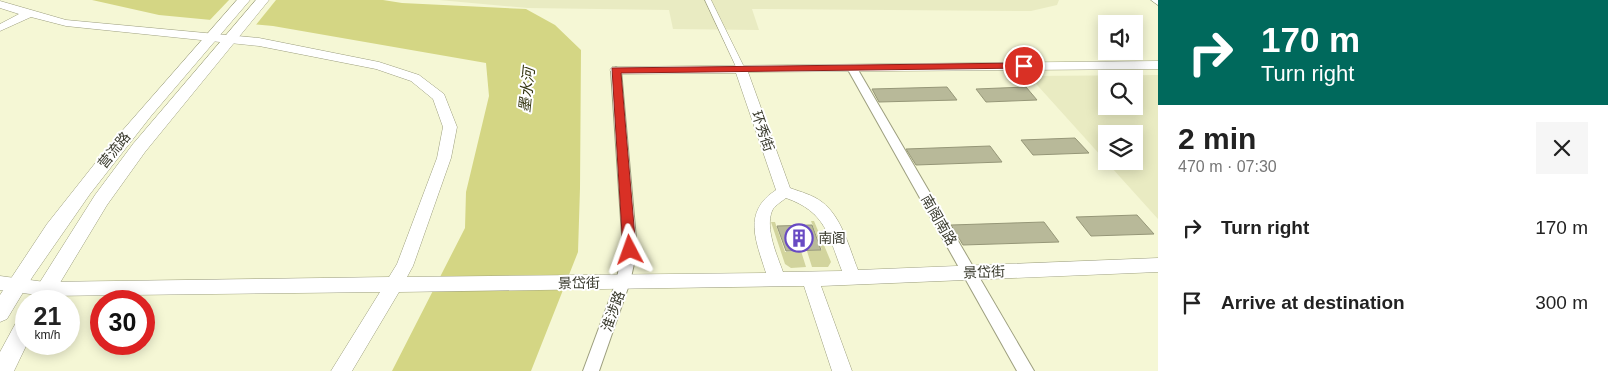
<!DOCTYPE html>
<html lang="en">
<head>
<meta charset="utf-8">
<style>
	body { margin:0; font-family:Arial,"Noto Sans SC",sans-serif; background:#f6f6f6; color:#222; height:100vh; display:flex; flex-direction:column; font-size:19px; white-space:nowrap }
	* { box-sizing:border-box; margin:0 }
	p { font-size:16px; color:#767676 }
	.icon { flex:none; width:28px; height:28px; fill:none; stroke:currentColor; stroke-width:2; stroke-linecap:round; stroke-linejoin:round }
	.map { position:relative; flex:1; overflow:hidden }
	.side { display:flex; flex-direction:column; background:#fff; width:450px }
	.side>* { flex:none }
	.guide { background:#00695c; color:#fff; overflow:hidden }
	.controls { position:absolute; left:1098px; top:15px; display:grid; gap:10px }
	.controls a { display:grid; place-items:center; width:45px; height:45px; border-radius:0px; background:#fff; box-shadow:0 2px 12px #0003; font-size:25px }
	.speed { position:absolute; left:15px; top:290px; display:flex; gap:10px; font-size:25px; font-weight:700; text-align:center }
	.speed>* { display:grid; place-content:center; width:65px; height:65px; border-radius:50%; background:#fff; box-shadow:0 2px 12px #0003; line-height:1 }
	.speed small { font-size:12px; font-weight:400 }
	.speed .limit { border:8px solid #d22; background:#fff; color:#111 }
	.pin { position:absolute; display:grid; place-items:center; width:42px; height:42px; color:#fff; margin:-21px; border:2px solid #fff; border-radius:50%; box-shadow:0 1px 5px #0007 }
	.me { position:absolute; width:55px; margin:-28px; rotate:356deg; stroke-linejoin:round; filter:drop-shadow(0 0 4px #0008) }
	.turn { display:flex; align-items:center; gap:18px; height:105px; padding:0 20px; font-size:22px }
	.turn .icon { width:65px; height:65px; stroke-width:2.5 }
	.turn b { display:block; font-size:35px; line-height:42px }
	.round { display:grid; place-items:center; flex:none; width:52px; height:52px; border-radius:0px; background:#f6f6f6 }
	.summary { display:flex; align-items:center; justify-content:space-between; height:85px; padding:0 20px }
	h1 { font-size:30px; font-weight:800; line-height:38px }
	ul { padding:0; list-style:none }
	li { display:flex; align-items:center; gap:15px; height:75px; padding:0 20px }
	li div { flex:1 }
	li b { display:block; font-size:19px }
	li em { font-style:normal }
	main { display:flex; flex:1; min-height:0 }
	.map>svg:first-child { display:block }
</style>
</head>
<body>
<main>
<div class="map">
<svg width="1158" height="371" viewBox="0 0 1158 371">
	<rect width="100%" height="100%" fill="#f5f7d5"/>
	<!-- built -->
	<g fill="#e9ebc2" fill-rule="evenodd">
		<polygon points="439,0 1059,0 1057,5 1031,11 752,9 759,30 673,29 669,10 528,8"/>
		<path d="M1158 75V219L1029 76ZM1106 79H1134V106H1106ZM1106 134H1134V161H1106Z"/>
	</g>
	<!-- green -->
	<g fill="#d2d49d">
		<polygon points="811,221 814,221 831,262 828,267 812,267 807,251 822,250"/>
		<polygon points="771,222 775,222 785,252 801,251 806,267 791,268 785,264"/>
	</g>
	<!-- water -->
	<polygon fill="#d4d684" points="92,0 383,0 402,3 526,9 555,25 581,50 580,188 578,252 531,371 392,371 465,228 466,192 489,96 486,63 273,26 159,15"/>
	<!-- pier -->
	<polygon fill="#f5f7d5" points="229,0 276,0 255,26 207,23"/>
	<!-- building -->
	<g fill="#b8b999" stroke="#969778">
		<polygon points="947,87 957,100 879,102 872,89"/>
		<polygon points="1026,87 1037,100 986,102 976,89"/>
		<polygon points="1075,138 1089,153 1033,155 1021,140"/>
		<polygon points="990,146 1002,162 916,165 906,149"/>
		<polygon points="1137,215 1154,234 1091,236 1076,217"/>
		<polygon points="1044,222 1059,242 963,245 951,225"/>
		<polygon points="812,225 821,250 786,251 777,226"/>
	</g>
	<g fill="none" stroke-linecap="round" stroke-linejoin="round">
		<!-- pedestrian casing -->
		<g stroke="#9c9e7e" stroke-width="1">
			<polygon id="pedestrian" points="705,0 711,0 745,69 744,71 738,71 737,69"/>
		</g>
		<!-- minor casing -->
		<g stroke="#9c9e7e" stroke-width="2">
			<g id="minor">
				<polygon points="852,65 857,68 1034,371 1017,371 847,68"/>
				<polygon points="616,67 621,70 637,250 630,282 599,371 583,371 616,282 623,250 611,70"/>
			</g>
		</g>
		<!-- tertiary casing -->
		<g stroke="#9c9e7e" stroke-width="1">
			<g id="tertiary">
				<polygon points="1151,0 1158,0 1158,5"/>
				<path d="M0 1 66 20 259 38 379 62 419 75 444 94 457 127 451 158 413 266 407 277 766 273C756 241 742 212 776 190L736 73 616 74 612 73 610 70 612 67 1158 61V69L748 72 790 188C801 192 813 195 822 202 842 217 849 248 858 270L1158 258V272L821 286 852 371H832L804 286 399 292 352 371H331L380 292 45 296 0 290V276L45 282 389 277 397 264 437 158 443 127 433 99 411 81 376 69 259 46 66 26 31 17 0 31V24L19 14 0 8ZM786 198C826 212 828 235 842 271L783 272C777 255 765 229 772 211 774 206 781 202 786 198Z"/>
			</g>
		</g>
		<!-- secondary casing -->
		<g stroke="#9c9e7e" stroke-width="1">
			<g id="secondary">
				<polygon points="237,0 250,0 151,116 90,194 33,276 7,319 0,322 0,295 47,224 108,147"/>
				<polygon points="256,0 269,0 145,152 107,205 49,301 28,301 95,195 133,144"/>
				<polygon points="26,315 27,344 14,371 0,371 0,352 19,317"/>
			</g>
		</g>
		<!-- pedestrian -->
		<use href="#pedestrian" fill="#fff" fill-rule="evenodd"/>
		<!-- minor -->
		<use href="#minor" fill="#fff" fill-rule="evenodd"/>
		<!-- tertiary -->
		<use href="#tertiary" fill="#fff" fill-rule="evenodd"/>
		<!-- secondary -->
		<use href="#secondary" fill="#fff" fill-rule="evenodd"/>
	</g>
	<!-- route -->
	<polygon fill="#d93025" stroke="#8d1f18" points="1024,63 1027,64 1027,68 621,73 636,250 634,253 625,253 623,250 612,68"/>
	<!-- icons -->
	<defs>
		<g id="building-ring" transform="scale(1.4375)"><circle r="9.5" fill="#fff" stroke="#684ac3" stroke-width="1.5"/><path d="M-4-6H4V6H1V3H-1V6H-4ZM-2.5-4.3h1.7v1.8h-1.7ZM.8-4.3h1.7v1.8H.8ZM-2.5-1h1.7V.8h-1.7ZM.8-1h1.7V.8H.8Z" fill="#684ac3"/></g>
	</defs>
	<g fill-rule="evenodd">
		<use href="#building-ring" x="799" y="238"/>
	</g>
	<g text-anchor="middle" stroke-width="4" stroke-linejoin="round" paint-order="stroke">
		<!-- street labels -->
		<g font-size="14" fill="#3a3b2e" stroke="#fff">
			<text transform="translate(763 131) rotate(71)" y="5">环秀街</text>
			<text transform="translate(114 150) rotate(-51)" y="5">营流路</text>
			<text transform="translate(939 220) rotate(60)" y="5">南阁南路</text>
			<text transform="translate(984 272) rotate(-2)" y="5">景岱街</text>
			<text transform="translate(579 283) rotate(-1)" y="5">景岱街</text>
			<text transform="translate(613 311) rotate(-70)" y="5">淮涉路</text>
		</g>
		<!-- poi labels -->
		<g font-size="14" fill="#3a3b2e" stroke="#fff" text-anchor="start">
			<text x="818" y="243">南阁</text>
		</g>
		<!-- water labels -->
		<g font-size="15" font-style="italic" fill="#353612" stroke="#fff">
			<text transform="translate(527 90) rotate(-84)" y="5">墨水河</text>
		</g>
	</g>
</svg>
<div class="controls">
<a><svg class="icon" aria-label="sound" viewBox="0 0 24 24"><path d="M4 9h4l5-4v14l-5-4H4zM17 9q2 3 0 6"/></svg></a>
<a><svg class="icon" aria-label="search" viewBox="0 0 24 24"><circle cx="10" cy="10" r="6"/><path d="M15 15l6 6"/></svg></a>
<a><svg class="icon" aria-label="layers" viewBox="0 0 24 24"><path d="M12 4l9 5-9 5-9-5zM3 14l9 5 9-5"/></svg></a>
</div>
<div class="speed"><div>21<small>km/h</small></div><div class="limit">30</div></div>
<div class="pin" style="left:1024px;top:66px;background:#d93025"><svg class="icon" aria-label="arrive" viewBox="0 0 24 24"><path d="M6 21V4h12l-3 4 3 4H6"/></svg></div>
<svg class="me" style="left:630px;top:250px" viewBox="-20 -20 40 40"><path d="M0-17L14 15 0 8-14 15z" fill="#d93025" stroke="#fff" stroke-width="4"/></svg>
</div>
<section class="side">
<div class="guide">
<div class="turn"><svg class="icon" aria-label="right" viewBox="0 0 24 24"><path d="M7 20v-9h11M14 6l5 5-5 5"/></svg><div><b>170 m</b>Turn right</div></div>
</div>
<div class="summary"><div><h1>2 min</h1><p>470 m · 07:30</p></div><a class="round"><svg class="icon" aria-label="close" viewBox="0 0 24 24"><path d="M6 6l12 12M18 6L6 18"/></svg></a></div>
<ul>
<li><svg class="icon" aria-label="right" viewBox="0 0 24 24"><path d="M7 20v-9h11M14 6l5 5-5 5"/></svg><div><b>Turn right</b></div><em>170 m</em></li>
<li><svg class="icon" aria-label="arrive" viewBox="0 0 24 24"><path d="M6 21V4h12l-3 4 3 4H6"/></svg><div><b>Arrive at destination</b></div><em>300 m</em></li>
</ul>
</section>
</main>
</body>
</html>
